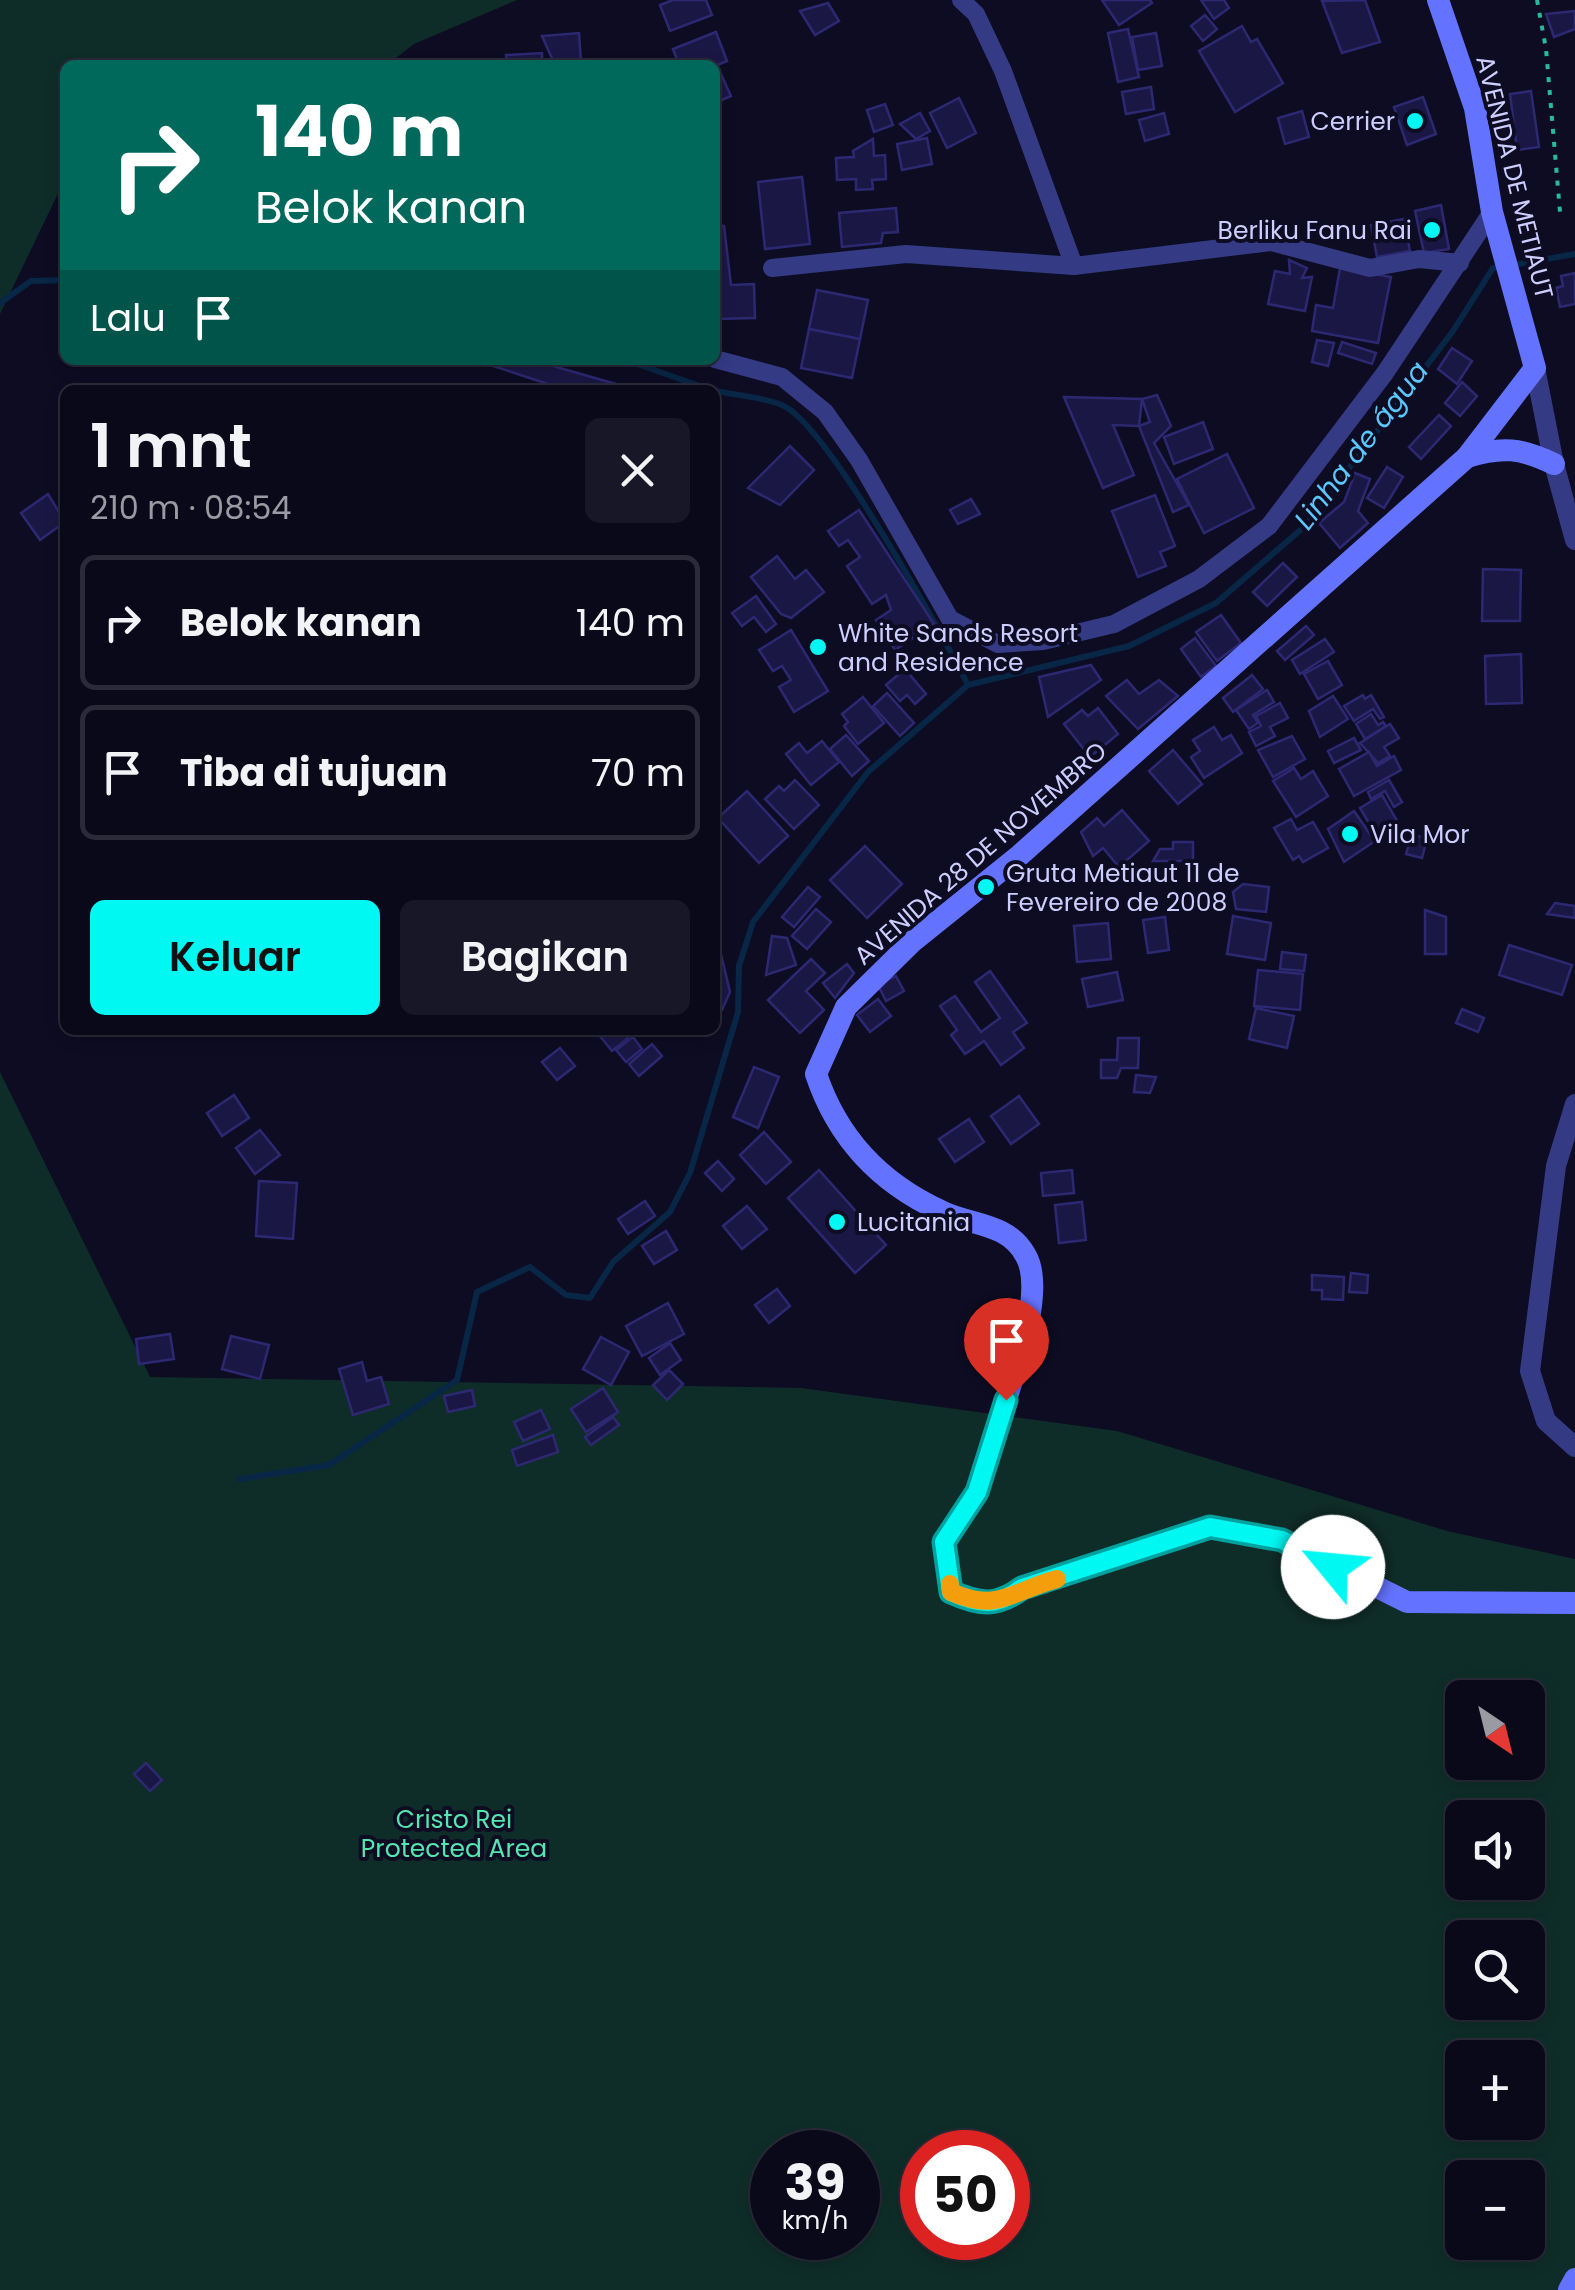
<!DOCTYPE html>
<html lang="id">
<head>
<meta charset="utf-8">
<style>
	body { margin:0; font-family:Poppins,sans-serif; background:#181727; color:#f1f3f6; height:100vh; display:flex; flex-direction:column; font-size:38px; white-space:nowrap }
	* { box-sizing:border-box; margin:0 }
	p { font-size:32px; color:#999aa2 }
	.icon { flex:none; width:55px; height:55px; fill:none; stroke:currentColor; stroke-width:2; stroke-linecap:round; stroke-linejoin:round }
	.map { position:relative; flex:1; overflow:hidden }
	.drawer { position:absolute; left:60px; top:385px; width:660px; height:650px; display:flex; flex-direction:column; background:#0a091a; border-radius:15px; box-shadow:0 5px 15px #0003,0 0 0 2px #2a2a39 }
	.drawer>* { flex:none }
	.top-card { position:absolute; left:60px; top:60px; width:660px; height:305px; border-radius:15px; box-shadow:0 5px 15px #0003,0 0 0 2px #2a2a39; background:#00695c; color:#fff; overflow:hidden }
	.needle { width:65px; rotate:145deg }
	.controls { position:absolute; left:1445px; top:1680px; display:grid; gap:20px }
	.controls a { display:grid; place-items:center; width:100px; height:100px; border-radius:15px; background:#0a091a; box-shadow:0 5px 15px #0003,0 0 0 2px #2a2a39; font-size:50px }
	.speed { position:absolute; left:750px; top:2130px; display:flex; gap:20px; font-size:50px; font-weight:700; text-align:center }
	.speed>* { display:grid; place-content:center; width:130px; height:130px; border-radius:50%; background:#0a091a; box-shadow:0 5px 15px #0003,0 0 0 2px #2a2a39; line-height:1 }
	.speed small { font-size:25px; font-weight:400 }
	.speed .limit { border:15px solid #d22; background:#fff; color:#111 }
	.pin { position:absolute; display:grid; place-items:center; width:85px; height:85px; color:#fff; margin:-102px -42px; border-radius:50% 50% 50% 0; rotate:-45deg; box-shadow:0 0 10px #0007 }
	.pin .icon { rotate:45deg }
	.me { position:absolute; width:110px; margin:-55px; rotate:298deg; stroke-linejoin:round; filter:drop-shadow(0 0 8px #0008) }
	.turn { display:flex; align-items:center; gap:35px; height:210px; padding:0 30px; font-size:45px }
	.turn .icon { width:130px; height:130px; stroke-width:2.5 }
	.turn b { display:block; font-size:70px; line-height:85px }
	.then { display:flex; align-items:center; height:95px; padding:0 30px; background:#0003; gap:20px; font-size:38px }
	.round { display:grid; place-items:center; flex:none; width:105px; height:105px; border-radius:15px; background:#181727 }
	.summary { display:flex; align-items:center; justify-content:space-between; height:170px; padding:0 30px }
	h1 { font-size:60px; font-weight:600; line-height:75px }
	.button { display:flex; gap:20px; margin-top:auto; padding:20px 30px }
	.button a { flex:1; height:115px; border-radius:15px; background:#00f8f3; color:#111; font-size:40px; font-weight:600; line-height:115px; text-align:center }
	.button a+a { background:#181727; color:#f1f3f6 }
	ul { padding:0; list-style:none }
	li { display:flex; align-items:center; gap:30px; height:135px; margin:0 20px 15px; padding:0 10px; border:5px solid #2a2a39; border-radius:15px }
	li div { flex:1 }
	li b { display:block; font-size:38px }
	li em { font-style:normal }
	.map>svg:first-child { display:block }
</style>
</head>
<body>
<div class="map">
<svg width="1575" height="2290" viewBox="0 0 1575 2290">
	<rect width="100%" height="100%" fill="#0d0c22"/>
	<!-- green -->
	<g fill="#0f2d28" fill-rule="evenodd">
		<polygon points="0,0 517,0 414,44 387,65 65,65 65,179 0,314"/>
		<path d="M0 1072 150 1377 801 1388 1117 1431 1447 1531 1575 1559V2290H0ZM1462 1698H1528V1762H1462ZM1462 1818H1528V1882H1462ZM1462 1938H1528V2002H1462ZM1462 2058H1528V2122H1462ZM772 2152H858V2238H772ZM922 2152H1008V2238H922ZM1462 2178H1528V2242H1462Z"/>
	</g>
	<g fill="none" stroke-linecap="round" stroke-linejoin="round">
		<!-- stream -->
		<g stroke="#082645" stroke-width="6">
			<polyline points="1513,265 1575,254"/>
			<polyline points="0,303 31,281 65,280"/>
			<polyline points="626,360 711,390"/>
			<path d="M715 391C736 395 762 397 782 405 827 424 942 634 968 685"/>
			<polyline points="240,1479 329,1465 457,1380 477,1292 530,1267 566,1295 590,1298 613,1262 670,1212 690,1173 738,1012 739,966 753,922 868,772 968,685 1129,646 1216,603 1305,526 1453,331 1493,268 1501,267"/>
		</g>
	</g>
	<!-- building -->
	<g fill="#1b1744" stroke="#2d2872" stroke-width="2.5">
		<polygon points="673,0 706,0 712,15 670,31 660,5"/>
		<polygon points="1102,0 1150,0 1152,3 1119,25"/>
		<polygon points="1201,0 1224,0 1229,8 1214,19"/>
		<polygon points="1365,0 1380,42 1342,53 1322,1"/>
		<polygon points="828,3 839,21 815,35 800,11"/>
		<polygon points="1575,11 1575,29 1554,37 1546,14"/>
		<polygon points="1205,15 1217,29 1203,41 1191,26"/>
		<polygon points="1242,26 1251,42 1257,39 1283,83 1235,112 1199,51"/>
		<polygon points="1128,29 1139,77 1118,82 1108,33"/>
		<polygon points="716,32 727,61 715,66 679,65 673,49"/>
		<polygon points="579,33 581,62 554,63 542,36"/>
		<polygon points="1156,33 1162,66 1138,70 1132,37"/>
		<polygon points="542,53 542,65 507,65 506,55"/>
		<polygon points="721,74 731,96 715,103 715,76"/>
		<polygon points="1151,87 1154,109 1126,114 1122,92"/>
		<polygon points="1531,91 1539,147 1517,150 1510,94"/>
		<polygon points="1423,97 1436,134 1407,145 1394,107"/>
		<polygon points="959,98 976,133 947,148 930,113"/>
		<polygon points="885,104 893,125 874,132 867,110"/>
		<polygon points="1302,111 1309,137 1285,144 1278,118"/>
		<polygon points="920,113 930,131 916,139 900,124"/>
		<polygon points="1164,113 1169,134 1145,141 1139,120"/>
		<polygon points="927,138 932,164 902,170 897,144"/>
		<polygon points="873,139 874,156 885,155 886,179 872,180 873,189 856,190 856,179 837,180 836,158 854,157 853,151"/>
		<polygon points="802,177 810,244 765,249 758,182"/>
		<polygon points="1441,205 1449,249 1424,253 1415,211"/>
		<polygon points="896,208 898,232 883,233 881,243 842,247 839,213"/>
		<polygon points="1404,219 1410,251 1377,257 1371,225"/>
		<polygon points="715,226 724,226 731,285 754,284 755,318 715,319"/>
		<polygon points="1289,260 1307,268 1302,278 1312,277 1305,311 1268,304 1275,271 1290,274"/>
		<polygon points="1340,268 1391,277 1378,343 1312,331 1316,305 1333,308"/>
		<polygon points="1575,273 1575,304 1560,307 1556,288 1563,286 1561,276"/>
		<polygon points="817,290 868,300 860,339 809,329"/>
		<polygon points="809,329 860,339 852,378 801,368"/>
		<polygon points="1317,340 1334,343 1328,366 1312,362"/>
		<polygon points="1342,342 1376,353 1372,364 1338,353"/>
		<polygon points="1452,348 1472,361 1457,384 1438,369"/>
		<polygon points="475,360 532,360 637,390 566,390"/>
		<polygon points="1462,382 1477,396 1460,416 1445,403"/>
		<polygon points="1157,395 1171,426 1154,443 1189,505 1173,512 1139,426 1150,422 1142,399"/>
		<polygon points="1064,397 1142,399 1139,426 1113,425 1134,475 1103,488"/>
		<polygon points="1439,415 1451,426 1421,459 1409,447"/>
		<polygon points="1203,422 1213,449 1174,464 1164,437"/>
		<polygon points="790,446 814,470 780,505 748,488"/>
		<polygon points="1227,454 1254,508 1204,533 1177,479"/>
		<polygon points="1387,467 1403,477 1384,508 1367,498"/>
		<polygon points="1355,473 1370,479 1358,511 1368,523 1340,548 1319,523 1344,502"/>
		<polygon points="48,494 65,522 40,540 21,513"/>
		<polygon points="1155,495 1175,546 1160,552 1166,566 1138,577 1112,511"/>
		<polygon points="971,499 980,514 958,524 950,510"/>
		<polygon points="859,510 934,624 895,650 876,620 891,610 886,595 872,604 847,566 860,557 848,540 839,546 828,531"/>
		<polygon points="777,556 795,579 806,570 824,592 791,618 781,614 751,577"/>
		<polygon points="1283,563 1297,577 1267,606 1253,592"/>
		<polygon points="1483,569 1521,570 1520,621 1482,621"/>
		<polygon points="756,596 776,624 766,632 754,617 742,626 732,613"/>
		<polygon points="1221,615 1241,643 1217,661 1196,632"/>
		<polygon points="1306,626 1314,635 1285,660 1277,651"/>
		<polygon points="791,630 828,691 794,712 779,687 791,680 782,666 773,671 759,650"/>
		<polygon points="1195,638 1216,666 1201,677 1181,649"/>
		<polygon points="1325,639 1334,652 1300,674 1292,660"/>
		<polygon points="1521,654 1522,703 1486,704 1485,656"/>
		<polygon points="1328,661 1342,685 1318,699 1304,674"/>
		<polygon points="1091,665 1101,680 1048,717 1039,677"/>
		<polygon points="905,669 926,694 915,704 907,695 900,701 886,685"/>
		<polygon points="1252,675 1263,689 1233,712 1223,698"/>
		<polygon points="1127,680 1139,694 1159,680 1178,696 1138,729 1106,696"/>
		<polygon points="1267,690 1274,702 1253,715 1258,723 1249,729 1236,710"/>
		<polygon points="887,693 914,723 900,736 873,706"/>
		<polygon points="1363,695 1365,699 1371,695 1384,717 1380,719 1373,709 1354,721 1344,706"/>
		<polygon points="1333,696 1348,719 1320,737 1309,711"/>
		<polygon points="863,697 884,723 858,744 844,726 848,722 842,714"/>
		<polygon points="1280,703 1288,718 1270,727 1275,736 1256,746 1249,732 1261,726 1256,716"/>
		<polygon points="1098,708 1118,734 1090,757 1064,724 1082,710 1088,716"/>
		<polygon points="1371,714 1378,725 1383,722 1386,726 1365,739 1356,724"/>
		<polygon points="1390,724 1399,738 1384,747 1390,756 1378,763 1360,743"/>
		<polygon points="1214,727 1222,740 1231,735 1242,753 1204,778 1191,757 1200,751 1193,740"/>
		<polygon points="846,735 869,761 852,776 830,749"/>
		<polygon points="1292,736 1305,759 1273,777 1258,750"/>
		<polygon points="1354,738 1361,750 1334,763 1328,751"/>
		<polygon points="822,741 839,762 811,785 786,754 799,743 807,753"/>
		<polygon points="1173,750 1202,784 1178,804 1149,771"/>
		<polygon points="1369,752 1377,766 1394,756 1401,770 1354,796 1339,769"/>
		<polygon points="1294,768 1301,779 1313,771 1328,796 1296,817 1273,781"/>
		<polygon points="795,780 819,805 794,829 765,799 779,786 784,791"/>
		<polygon points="1389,780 1402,802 1394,807 1385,791 1371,799 1368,792"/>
		<polygon points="747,791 788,836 759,863 718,818"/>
		<polygon points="1382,795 1399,824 1377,837 1360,808"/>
		<polygon points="1122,810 1149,841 1119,867 1103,848 1093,856 1081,832 1097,818 1104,826"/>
		<polygon points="1354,811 1375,841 1344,862 1328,829"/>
		<polygon points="1291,819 1297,830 1313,822 1328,848 1303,862 1299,856 1293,860 1274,828"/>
		<polygon points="1412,834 1427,839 1422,858 1406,854"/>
		<polygon points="1173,842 1193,842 1193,861 1153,861 1160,849 1173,849"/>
		<polygon points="865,846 902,884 867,918 830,880"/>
		<polygon points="1243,884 1269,887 1266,912 1236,909 1233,892"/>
		<polygon points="808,887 820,897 794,927 782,917"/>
		<polygon points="1555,903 1575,906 1575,918 1547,914"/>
		<polygon points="816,909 831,922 807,949 792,936"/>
		<polygon points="1425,910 1446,917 1446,954 1425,954"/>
		<polygon points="1233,916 1271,923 1265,960 1227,954"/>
		<polygon points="1165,917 1169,950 1148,953 1143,920"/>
		<polygon points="1108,923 1111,959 1077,962 1074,926"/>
		<polygon points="772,936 787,938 796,965 766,975"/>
		<polygon points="1509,945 1572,965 1562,995 1499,975"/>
		<polygon points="719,946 730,992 722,1010 715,1011 715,947"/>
		<polygon points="1282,952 1306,955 1304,971 1280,969"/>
		<polygon points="811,959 825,973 806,991 824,1010 800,1033 768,1000"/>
		<polygon points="847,964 854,973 835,998 823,983"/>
		<polygon points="1258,970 1303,974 1300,1010 1254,1006"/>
		<polygon points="990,971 1027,1023 1013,1032 1024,1048 1001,1065 984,1041 965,1054 951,1035 957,1030 940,1006 955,996 981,1032 1000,1018 975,982"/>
		<polygon points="1117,972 1123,1000 1088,1007 1082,979"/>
		<polygon points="896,976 904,991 886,1001 878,985"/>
		<polygon points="878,999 891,1016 870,1032 857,1015"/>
		<polygon points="1256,1008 1294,1016 1287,1048 1249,1039"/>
		<polygon points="1462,1009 1484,1018 1478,1032 1456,1023"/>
		<polygon points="595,1030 621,1030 628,1038 612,1051"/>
		<polygon points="633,1037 642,1049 626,1062 616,1050"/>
		<polygon points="1118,1038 1139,1038 1138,1068 1121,1068 1117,1078 1101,1078 1101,1060 1117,1060"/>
		<polygon points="652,1044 662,1056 639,1076 629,1064"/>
		<polygon points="560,1048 575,1066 557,1080 542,1062"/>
		<polygon points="754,1067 779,1077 758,1128 733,1117"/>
		<polygon points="1136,1075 1156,1077 1150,1093 1134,1092"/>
		<polygon points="234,1095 249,1118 222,1136 207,1113"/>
		<polygon points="1019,1096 1039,1124 1011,1144 991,1116"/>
		<polygon points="969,1119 984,1142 955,1162 939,1139"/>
		<polygon points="260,1130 280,1155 255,1174 236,1148"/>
		<polygon points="764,1132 791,1162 766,1184 740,1155"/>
		<polygon points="718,1161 734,1179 722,1191 705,1173"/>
		<polygon points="819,1170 886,1245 855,1273 788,1198"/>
		<polygon points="1072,1170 1074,1193 1043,1196 1041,1173"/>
		<polygon points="259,1181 297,1183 293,1239 256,1236"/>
		<polygon points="645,1201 655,1216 628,1234 618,1219"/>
		<polygon points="1082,1202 1086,1240 1059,1243 1055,1205"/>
		<polygon points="747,1206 767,1229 742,1249 723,1226"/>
		<polygon points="666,1231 677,1250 654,1264 642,1246"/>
		<polygon points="1351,1273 1368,1275 1367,1293 1349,1292"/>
		<polygon points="1312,1275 1344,1277 1343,1300 1322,1299 1322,1290 1312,1290"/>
		<polygon points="777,1289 790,1306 769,1323 755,1305"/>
		<polygon points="668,1303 684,1334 642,1356 626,1326"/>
		<polygon points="170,1334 174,1359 139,1364 136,1339"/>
		<polygon points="231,1336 269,1345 260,1379 222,1369"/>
		<polygon points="601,1337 629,1352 611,1385 583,1369"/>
		<polygon points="670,1343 681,1360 660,1375 649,1358"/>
		<polygon points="362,1362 367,1381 381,1377 389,1404 353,1415 339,1369"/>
		<polygon points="669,1370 683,1384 667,1400 653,1385"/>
		<polygon points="603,1388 618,1412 586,1432 571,1409"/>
		<polygon points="472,1390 475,1406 448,1412 444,1396"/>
		<polygon points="541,1410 550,1429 523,1441 514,1422"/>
		<polygon points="613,1417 619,1425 591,1445 585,1437"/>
		<polygon points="553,1435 558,1452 517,1466 512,1450"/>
		<polygon points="146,1763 162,1780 150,1791 134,1774"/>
	</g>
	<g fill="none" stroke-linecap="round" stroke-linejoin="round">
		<!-- path -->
		<polyline stroke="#27ba9f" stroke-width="4" stroke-dasharray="5 8" stroke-linecap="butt" points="1537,0 1546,49 1560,212"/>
		<!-- minor -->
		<g stroke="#343b84" stroke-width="18">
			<polyline points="961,0 976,14 1003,71 1074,266"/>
			<polyline points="772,268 906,254 1074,266 1271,242 1370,268 1419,259 1460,263"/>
			<polyline points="715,359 782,377 825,412 859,460 950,619 998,644 1043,641 1114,624 1199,579 1269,526 1385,373 1492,212"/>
		</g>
		<!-- tertiary -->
		<g stroke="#343b84" stroke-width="20">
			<polyline points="1535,368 1554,464 1575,540"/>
			<polyline points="1575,1104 1556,1166 1530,1371 1546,1421 1575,1447"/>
		</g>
		<!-- secondary -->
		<g stroke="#6473ff" stroke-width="22">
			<path d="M1438 0 1475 108 1492 212 1535 368 1467 457 1020 855 912 942 846 1007 816 1074C837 1137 880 1183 941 1211 971 1226 1008 1222 1026 1256 1038 1277 1030 1316 1025 1339L977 1492 944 1542 951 1592C980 1605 997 1607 1022 1588L1210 1527 1282 1540 1407 1602 1575 1603"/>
			<path d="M1467 457C1502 446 1521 448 1554 464"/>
			<polyline points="1569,2290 1575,2279"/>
		</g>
	</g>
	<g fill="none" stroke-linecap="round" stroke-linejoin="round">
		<!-- route casing -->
		<g stroke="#00a19e" stroke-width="25">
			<path id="route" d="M1006 1400 977 1492 944 1542 951 1592C980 1605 997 1607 1022 1588L1210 1527 1282 1540 1333 1567"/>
		</g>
		<!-- route -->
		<use href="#route" stroke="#00f8f3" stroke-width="18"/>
		<!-- slow -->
		<path stroke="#f59e0b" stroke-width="18" d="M950 1584 951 1592C998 1613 1012 1591 1057 1579"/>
	</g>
	<!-- markers -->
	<g fill="#00f8f3" stroke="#0d0c22" stroke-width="4">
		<circle cx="1415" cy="121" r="10"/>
		<circle cx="1432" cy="230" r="10"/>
		<circle cx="818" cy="647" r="10"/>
		<circle cx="1350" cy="834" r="10"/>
		<circle cx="986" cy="887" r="10"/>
		<circle cx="837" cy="1222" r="10"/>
	</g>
	<g text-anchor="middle" stroke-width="8" stroke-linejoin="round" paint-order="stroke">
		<!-- poi labels -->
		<g font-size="25" fill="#cdceff" stroke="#0d0c22" text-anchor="start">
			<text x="1395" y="130" text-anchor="end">Cerrier</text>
			<text x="1412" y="239" text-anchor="end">Berliku Fanu Rai</text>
			<text x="838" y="642">White Sands Resort<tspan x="838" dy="29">and Residence</tspan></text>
			<text x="1370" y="843">Vila Mor</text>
			<text x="1006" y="882">Gruta Metiaut 11 de<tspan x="1006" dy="29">Fevereiro de 2008</tspan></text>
			<text x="857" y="1231">Lucitania</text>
		</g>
		<!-- street labels -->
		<g font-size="25" fill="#cdceff" stroke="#0d0c22">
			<text transform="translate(1515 177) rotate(76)" y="9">AVENIDA DE METIAUT</text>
			<text transform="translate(980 853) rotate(-41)" y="9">AVENIDA 28 DE NOVEMBRO</text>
		</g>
		<!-- park labels -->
		<g font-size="25" fill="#53e6af" stroke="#0d0c22">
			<text x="454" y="1828">Cristo Rei<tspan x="454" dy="29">Protected Area</tspan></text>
		</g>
		<!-- water labels -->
		<g font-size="28" font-style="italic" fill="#5bc7ff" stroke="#0d0c22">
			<text transform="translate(1361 445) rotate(-53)" y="10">Linha de água</text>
		</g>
	</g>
</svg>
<div class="controls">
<a><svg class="needle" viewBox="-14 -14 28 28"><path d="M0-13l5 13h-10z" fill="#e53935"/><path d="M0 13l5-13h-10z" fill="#999aa2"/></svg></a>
<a><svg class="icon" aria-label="sound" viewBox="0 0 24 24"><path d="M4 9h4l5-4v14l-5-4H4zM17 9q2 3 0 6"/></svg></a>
<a><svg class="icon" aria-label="search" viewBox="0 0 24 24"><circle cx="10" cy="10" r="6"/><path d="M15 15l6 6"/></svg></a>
<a>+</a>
<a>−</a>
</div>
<div class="speed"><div>39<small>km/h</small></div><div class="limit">50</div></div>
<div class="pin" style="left:1006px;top:1400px;background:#d93025"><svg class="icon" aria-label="arrive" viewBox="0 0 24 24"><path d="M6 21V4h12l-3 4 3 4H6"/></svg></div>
<svg class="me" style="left:1333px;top:1567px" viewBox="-20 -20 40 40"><circle r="19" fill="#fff"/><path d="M0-13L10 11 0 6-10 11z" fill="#00f8f3"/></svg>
<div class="top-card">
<div class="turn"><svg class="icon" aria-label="right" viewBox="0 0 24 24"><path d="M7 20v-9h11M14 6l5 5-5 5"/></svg><div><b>140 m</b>Belok kanan</div></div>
<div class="then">Lalu<svg class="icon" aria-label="arrive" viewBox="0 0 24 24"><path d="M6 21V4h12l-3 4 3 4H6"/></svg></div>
</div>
<section class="drawer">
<div class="summary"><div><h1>1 mnt</h1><p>210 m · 08:54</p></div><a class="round"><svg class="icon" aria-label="close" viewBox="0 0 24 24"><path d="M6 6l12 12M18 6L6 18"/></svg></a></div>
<ul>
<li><svg class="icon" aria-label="right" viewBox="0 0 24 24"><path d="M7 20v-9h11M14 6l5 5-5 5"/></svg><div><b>Belok kanan</b></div><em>140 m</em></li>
<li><svg class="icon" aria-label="arrive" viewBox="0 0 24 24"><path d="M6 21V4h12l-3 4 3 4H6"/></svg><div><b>Tiba di tujuan</b></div><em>70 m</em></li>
</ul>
<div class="button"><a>Keluar</a><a>Bagikan</a></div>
</section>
</div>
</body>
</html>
